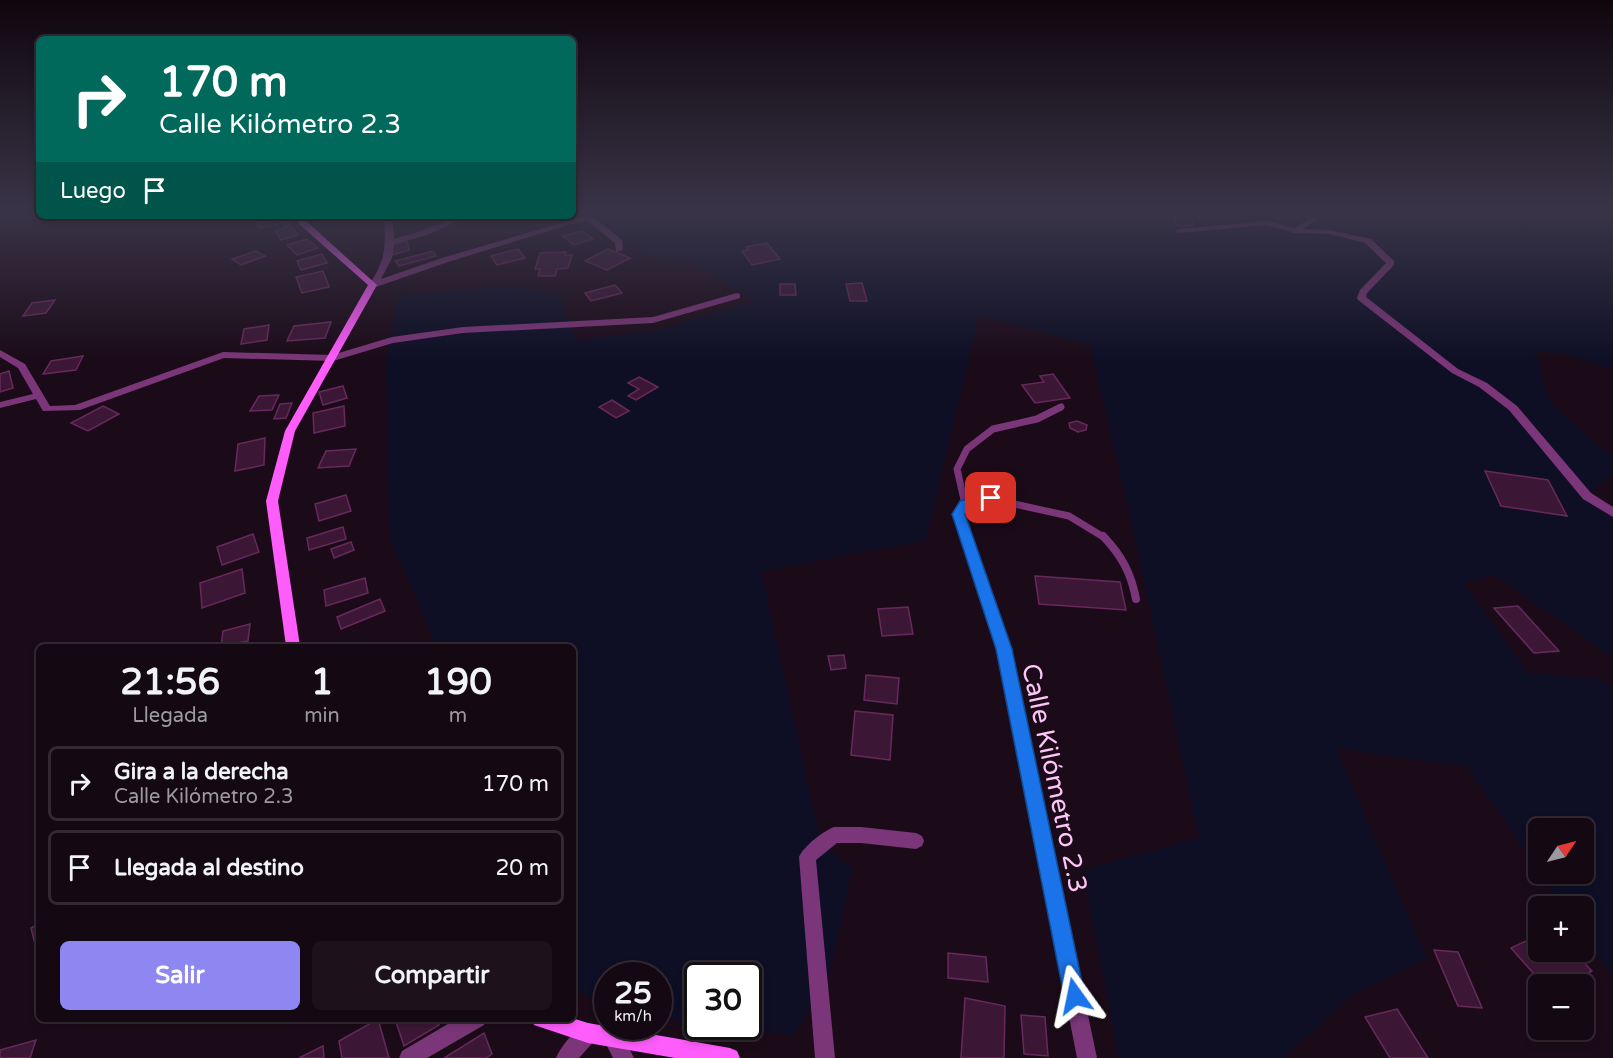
<!DOCTYPE html>
<html lang="es">
<head>
<meta charset="utf-8">
<style>
	body { margin:0; font-family:"Varela Round",sans-serif; background:#1d111b; color:#f1f3f6; height:100vh; display:flex; flex-direction:column; font-size:22px; white-space:nowrap }
	* { box-sizing:border-box; margin:0 }
	p { font-size:20px; color:#9d9a9f }
	.icon { flex:none; width:33px; height:33px; fill:none; stroke:currentColor; stroke-width:2; stroke-linecap:round; stroke-linejoin:round }
	.map { position:relative; flex:1; overflow:hidden }
	.sheet { position:absolute; left:36px; top:644px; width:540px; height:378px; display:flex; flex-direction:column; background:#140812; border-radius:9px; box-shadow:0 3px 9px #0003,0 0 0 2px #332932 }
	.sheet>* { flex:none }
	.top-card { position:absolute; left:36px; top:36px; width:540px; height:183px; border-radius:9px; box-shadow:0 3px 9px #0003,0 0 0 2px #332932; background:#00695c; color:#fff; overflow:hidden }
	.needle { width:39px; rotate:55deg }
	.fabs { position:absolute; left:1528px; top:818px; display:grid; gap:12px }
	.fabs a { display:grid; place-items:center; width:66px; height:66px; border-radius:9px; background:#140812; box-shadow:0 3px 9px #0003,0 0 0 2px #332932; font-size:30px }
	.speed { position:absolute; left:594px; top:962px; display:flex; gap:12px; font-size:30px; font-weight:700; text-align:center }
	.speed>* { display:grid; place-content:center; width:78px; height:78px; border-radius:50%; background:#140812; box-shadow:0 3px 9px #0003,0 0 0 2px #332932; line-height:1 }
	.speed small { font-size:15px; font-weight:400 }
	.speed .limit { border:3px solid #111; border-radius:9px; background:#fff; color:#111 }
	.pin { position:absolute; display:grid; place-items:center; width:51px; height:51px; color:#fff; margin:-26px; border-radius:12px; box-shadow:0 3px 9px #0006 }
	.me { position:absolute; width:66px; margin:-33px; rotate:348deg; stroke-linejoin:round; filter:drop-shadow(0 0 4px #0008) }
	.turn { display:flex; align-items:center; gap:21px; height:126px; padding:0 24px; font-size:27px }
	.turn .icon { width:78px; height:78px; stroke-width:2.5 }
	.turn b { display:block; font-size:42px; line-height:51px }
	.then { display:flex; align-items:center; height:57px; padding:0 24px; background:#0003; gap:12px; font-size:22px }
	.eta { display:flex; justify-content:space-evenly; align-items:center; height:102px; text-align:center }
	.eta b { font-size:36px; font-weight:700; line-height:42px }
	.button { display:flex; gap:12px; margin-top:auto; padding:12px 24px }
	.button a { flex:1; height:69px; border-radius:9px; background:#8e87f2; color:#fff; font-size:24px; font-weight:700; line-height:69px; text-align:center }
	.button a+a { background:#1d111b; color:#f1f3f6 }
	ul { padding:0; list-style:none }
	li { display:flex; align-items:center; gap:18px; height:75px; margin:0 12px 9px; padding:0 12px; border:3px solid #332932; border-radius:9px }
	li div { flex:1 }
	li b { display:block; font-size:22px }
	li em { font-style:normal }
	.map>svg:first-child { display:block }
</style>
</head>
<body>
<div class="map">
<svg width="1613" height="1058" viewBox="0 0 1613 1058">
	<rect width="100%" height="100%" fill="#1b0b18"/>
	<!-- green -->
	<polygon fill="#0e0f25" points="595,212 1613,212 1613,369 1566,354 1535,350 1550,402 1590,439 1613,456 1613,474 1591,492 1613,517 1613,657 1494,575 1463,582 1528,673 1598,678 1613,687 1613,978 1584,936 1584,906 1563,906 1540,873 1584,873 1584,828 1539,828 1539,871 1467,767 1336,748 1427,959 1352,995 1283,1058 1119,1058 1082,870 1199,838 1135,538 1090,345 979,315 926,540 761,571 821,844 852,868 831,971 794,1035 724,1026 748,1026 748,975 698,975 697,1023 659,1018 658,975 608,975 607,1008 573,987 573,646 437,646 389,537 386,361 398,295 515,286 561,296 575,341 662,329 755,301 690,262 645,255"/>
	<!-- building -->
	<g fill="#3c1735" stroke="#67295c" stroke-width="1.5">
		<polygon points="281,217 283,222 288,221 290,225 283,226 282,223 259,228 257,223"/>
		<polygon points="1174,218 1191,219 1194,226 1177,226"/>
		<polygon points="291,226 298,235 281,240 275,231"/>
		<polygon points="582,231 593,239 574,245 563,236"/>
		<polygon points="307,239 318,248 297,255 287,245"/>
		<polygon points="407,241 409,250 392,255 393,244"/>
		<polygon points="767,243 780,259 752,265 742,251 748,250 746,247"/>
		<polygon points="518,249 525,258 497,265 491,256"/>
		<polygon points="608,249 630,258 607,270 585,261"/>
		<polygon points="256,251 265,256 241,265 232,259"/>
		<polygon points="433,251 436,256 399,266 395,261"/>
		<polygon points="566,252 565,255 572,255 568,268 557,269 555,276 538,276 540,269 535,269 540,253"/>
		<polygon points="322,254 327,263 301,270 297,261"/>
		<polygon points="323,271 329,287 302,293 296,277"/>
		<polygon points="862,283 867,301 850,301 846,284"/>
		<polygon points="780,284 795,284 796,295 780,295"/>
		<polygon points="615,285 622,293 591,301 585,293"/>
		<polygon points="55,300 46,313 23,316 32,303"/>
		<polygon points="331,322 325,338 287,341 294,326"/>
		<polygon points="269,325 267,340 241,344 244,329"/>
		<polygon points="83,356 76,370 43,374 51,361"/>
		<polygon points="9,371 13,388 0,392 0,374"/>
		<polygon points="1053,374 1070,398 1035,403 1022,385 1044,382 1040,376"/>
		<polygon points="639,377 658,387 636,400 628,396 639,389 628,383"/>
		<polygon points="343,386 347,398 323,405 319,392"/>
		<polygon points="279,395 272,410 250,411 259,396"/>
		<polygon points="612,400 629,411 616,418 599,407"/>
		<polygon points="292,403 286,418 274,419 280,404"/>
		<polygon points="103,406 119,414 88,431 71,423"/>
		<polygon points="344,406 345,426 314,433 313,413"/>
		<polygon points="1077,421 1087,425 1086,430 1078,432 1070,428 1069,423"/>
		<polygon points="265,438 264,465 235,471 238,444"/>
		<polygon points="356,449 349,466 318,468 326,451"/>
		<polygon points="1485,471 1548,480 1567,516 1501,506"/>
		<polygon points="346,495 351,511 319,521 315,504"/>
		<polygon points="343,527 346,539 309,550 307,538"/>
		<polygon points="253,534 259,552 222,565 217,547"/>
		<polygon points="351,542 354,550 334,558 331,549"/>
		<polygon points="242,569 245,593 202,608 200,583"/>
		<polygon points="1035,576 1120,582 1126,610 1039,604"/>
		<polygon points="365,578 368,593 326,606 324,590"/>
		<polygon points="380,599 385,611 341,629 337,617"/>
		<polygon points="1518,606 1559,651 1534,653 1494,608"/>
		<polygon points="908,607 913,634 882,636 878,609"/>
		<polygon points="250,624 248,641 221,646 223,631"/>
		<polygon points="844,655 846,668 831,670 828,656"/>
		<polygon points="866,675 899,678 897,704 864,700"/>
		<polygon points="855,711 893,715 890,760 851,755"/>
		<polygon points="39,923 39,960 31,928"/>
		<polygon points="1539,935 1539,951 1573,951 1592,971 1566,984 1543,984 1511,948"/>
		<polygon points="1434,950 1458,952 1482,1008 1458,1006"/>
		<polygon points="948,953 986,957 988,982 948,978"/>
		<polygon points="965,998 1005,1006 1004,1058 961,1058"/>
		<polygon points="1397,1009 1428,1058 1390,1058 1365,1017"/>
		<polygon points="1021,1015 1045,1017 1048,1056 1024,1054"/>
		<polygon points="403,1018 436,1018 439,1025 404,1046 396,1022"/>
		<polygon points="378,1019 389,1058 342,1058 339,1041"/>
		<polygon points="484,1033 492,1054 486,1058 444,1058"/>
		<polygon points="36,1040 30,1058 0,1058 0,1050"/>
		<polygon points="323,1046 324,1058 299,1058"/>
	</g>
	<g fill="none" stroke-linecap="round" stroke-linejoin="round">
		<!-- lane-far1 -->
		<g stroke="#7a3678" stroke-width="7">
			<polyline points="991,499 1069,516 1105,538"/>
			<polyline points="965,504 957,469 967,449 993,429 1037,419 1061,407"/>
		</g>
		<!-- lane -->
		<path stroke="#7a3678" stroke-width="8" d="M1103 536C1122 556 1131 573 1136 599"/>
		<!-- street -->
		<g fill="#7a3678" fill-rule="evenodd">
			<polygon points="1301,212 1309,212 1317,220 1303,229 1330,230 1371,239 1394,261 1394,265 1367,293 1366,297 1458,369 1487,383 1517,406 1591,493 1613,507 1613,517 1583,499 1509,410 1479,387 1452,373 1358,300 1357,298 1360,290 1386,263 1365,243 1330,234 1295,233 1266,225 1179,233 1175,231 1179,229 1266,221 1294,228 1308,220"/>
			<path d="M384 216H392L394 239 421 231 458 216H469L427 235 394 244 392 258 381 279 442 258 581 217H593L622 240 623 250 616 252 615 243 588 221H581L448 262 373 288 369 285C386 259 386 247 384 216Z"/>
			<polygon points="737,293 740,294 740,298 653,323 463,333 393,343 333,361 224,358 80,410 43,411 36,399 0,408 0,402 33,394 18,368 0,357 0,350 25,364 50,406 75,405 223,352 332,355 392,337 463,327 653,317"/>
			<polygon points="991,495 997,499 995,502 969,507 964,514 1011,649 1097,1058 1077,1058 997,649 952,514 961,501"/>
			<path d="M834 827H861L916 833 922 836 924 841 922 846 916 849 861 843H837L816 860 835 1058H815L799 857C804 846 822 832 834 827Z"/>
			<polygon points="458,1018 486,1018 484,1025 427,1058 399,1058 402,1051"/>
			<path d="M588 1023 595 1026 598 1033 595 1040 579 1058H556C561 1046 575 1029 588 1023Z"/>
			<polygon points="613,1028 620,1031 634,1058 613,1058 603,1038 606,1031"/>
		</g>
		<!-- secondary -->
		<g fill="#fe5dfc" fill-rule="evenodd">
			<polygon points="296,216 304,216 305,220 377,285 295,431 278,501 300,646 286,646 266,501 285,431 368,285 298,223"/>
			<polygon points="532,1018 572,1018 588,1023 730,1048 737,1051 740,1058 675,1058 588,1043 534,1025"/>
		</g>
	</g>
	<!-- sky -->
	<linearGradient id="sky" x2="0" y2="1"><stop stop-color="#0f060d"/><stop offset="0.59" stop-color="#393448"/><stop offset="1" stop-color="#393448" stop-opacity="0"/></linearGradient>
	<rect width="1613" height="360" fill="url(#sky)"/>
	<!-- route -->
	<polygon fill="#1a73e8" stroke="#114b97" stroke-width="1.5" points="991,494 997,498 996,502 969,508 965,514 1012,649 1085,996 1082,1003 1075,1006 1067,1003 1064,996 996,649 952,514 960,501"/>
	<g text-anchor="middle" stroke-width="4.5" stroke-linejoin="round" paint-order="stroke">
		<!-- near-street labels -->
		<g font-size="26" fill="#fec5f9" stroke="#1b0b18">
			<text transform="translate(1055 778) rotate(78)" y="9">Calle Kilómetro 2.3</text>
		</g>
	</g>
</svg>
<div class="fabs">
<a><svg class="needle" viewBox="-14 -14 28 28"><path d="M0-13l5 13h-10z" fill="#e53935"/><path d="M0 13l5-13h-10z" fill="#9d9a9f"/></svg></a>
<a>+</a>
<a>−</a>
</div>
<div class="speed"><div>25<small>km/h</small></div><div class="limit">30</div></div>
<div class="pin" style="left:991px;top:498px;background:#d93025"><svg class="icon" aria-label="arrive" viewBox="0 0 24 24"><path d="M6 21V4h12l-3 4 3 4H6"/></svg></div>
<svg class="me" style="left:1075px;top:996px" viewBox="-20 -20 40 40"><path d="M0-17L14 15 0 8-14 15z" fill="#1a73e8" stroke="#fff" stroke-width="4"/></svg>
<div class="top-card">
<div class="turn"><svg class="icon" aria-label="right" viewBox="0 0 24 24"><path d="M7 20v-9h11M14 6l5 5-5 5"/></svg><div><b>170 m</b>Calle Kilómetro 2.3</div></div>
<div class="then">Luego<svg class="icon" aria-label="arrive" viewBox="0 0 24 24"><path d="M6 21V4h12l-3 4 3 4H6"/></svg></div>
</div>
<section class="sheet">
<div class="eta">
<div><b>21:56</b><p>Llegada</p></div>
<div><b>1</b><p>min</p></div>
<div><b>190</b><p>m</p></div>
</div>
<ul>
<li><svg class="icon" aria-label="right" viewBox="0 0 24 24"><path d="M7 20v-9h11M14 6l5 5-5 5"/></svg><div><b>Gira a la derecha</b><p>Calle Kilómetro 2.3</p></div><em>170 m</em></li>
<li><svg class="icon" aria-label="arrive" viewBox="0 0 24 24"><path d="M6 21V4h12l-3 4 3 4H6"/></svg><div><b>Llegada al destino</b></div><em>20 m</em></li>
</ul>
<div class="button"><a>Salir</a><a>Compartir</a></div>
</section>
</div>
</body>
</html>
